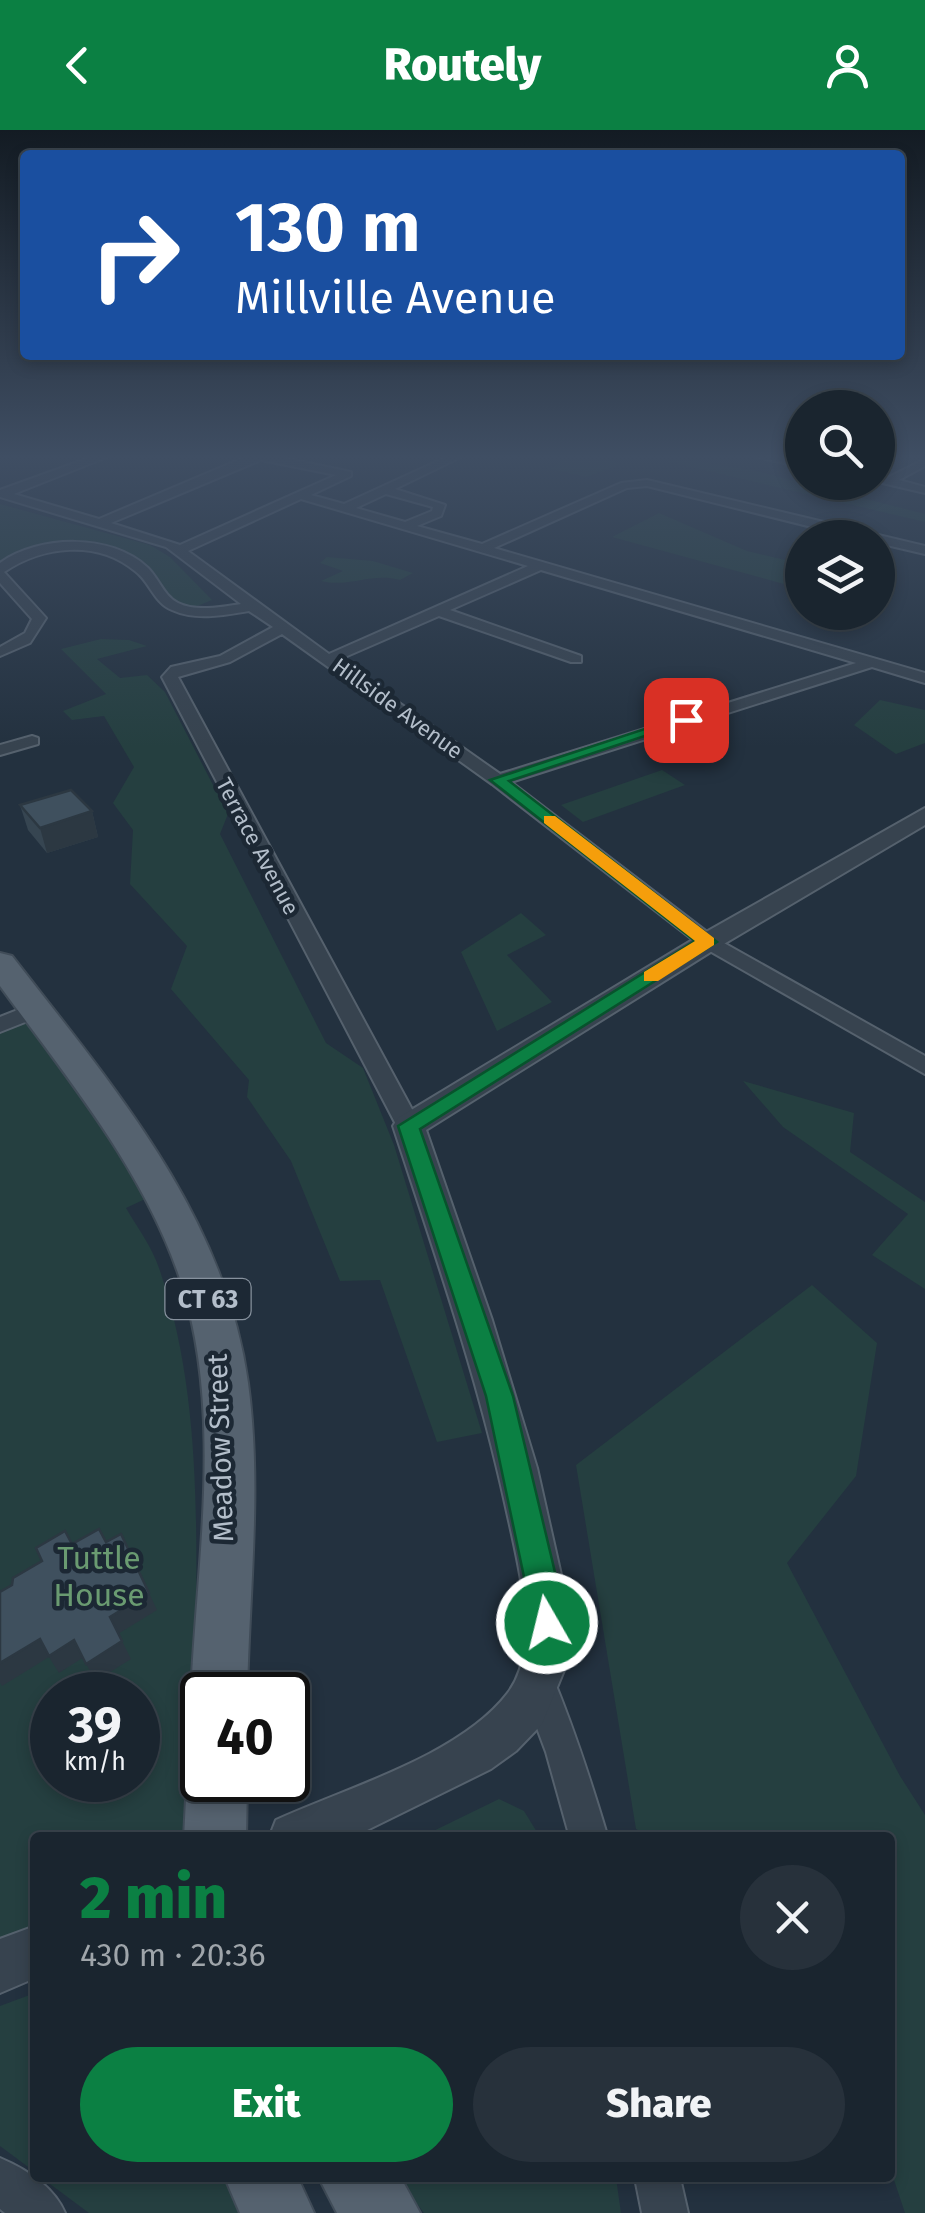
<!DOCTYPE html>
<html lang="en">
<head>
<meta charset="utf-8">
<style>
	body { margin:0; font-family:"Fira Sans",sans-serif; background:#27313b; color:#f1f3f6; height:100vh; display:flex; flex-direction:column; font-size:38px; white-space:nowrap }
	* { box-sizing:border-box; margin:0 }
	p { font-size:32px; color:#9fa5aa }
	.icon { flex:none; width:55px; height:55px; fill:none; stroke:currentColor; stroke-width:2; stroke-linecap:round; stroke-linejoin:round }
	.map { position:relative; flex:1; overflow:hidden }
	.side { position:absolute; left:30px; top:1702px; width:865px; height:350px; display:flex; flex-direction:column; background:#1a252f; border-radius:10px; box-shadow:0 5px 15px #0003,0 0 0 2px #38424b }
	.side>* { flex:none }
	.guide { position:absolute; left:20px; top:20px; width:885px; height:210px; border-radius:10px; box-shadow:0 5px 15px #0003,0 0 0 2px #38424b; background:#1a4fa0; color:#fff; overflow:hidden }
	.tools { position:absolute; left:785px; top:260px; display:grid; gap:20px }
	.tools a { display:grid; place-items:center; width:110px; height:110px; border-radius:50%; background:#1a252f; box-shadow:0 5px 15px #0003,0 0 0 2px #38424b; font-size:50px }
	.speed { position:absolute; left:30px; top:1542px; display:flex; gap:20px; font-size:50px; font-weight:700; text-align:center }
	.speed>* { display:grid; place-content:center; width:130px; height:130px; border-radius:50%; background:#1a252f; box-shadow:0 5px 15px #0003,0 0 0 2px #38424b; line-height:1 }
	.speed small { font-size:25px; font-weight:400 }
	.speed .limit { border:5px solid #111; border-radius:15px; background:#fff; color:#111 }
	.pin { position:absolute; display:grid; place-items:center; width:85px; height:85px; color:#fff; margin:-42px; border-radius:20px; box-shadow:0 5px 15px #0006 }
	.me { position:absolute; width:110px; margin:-55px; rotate:352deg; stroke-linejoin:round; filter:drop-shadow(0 0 8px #0008) }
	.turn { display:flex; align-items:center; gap:35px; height:210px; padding:0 50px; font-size:45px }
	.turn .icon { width:130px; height:130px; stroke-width:2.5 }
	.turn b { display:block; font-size:70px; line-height:85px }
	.round { display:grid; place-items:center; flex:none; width:105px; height:105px; border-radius:52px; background:#27313b }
	.headline { display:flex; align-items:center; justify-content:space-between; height:170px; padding:0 50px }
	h1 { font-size:60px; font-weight:800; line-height:75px; color:#0b8043 }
	.primary-button { display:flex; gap:20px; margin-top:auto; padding:20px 50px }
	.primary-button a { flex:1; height:115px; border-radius:60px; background:#0b8043; color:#fff; font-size:40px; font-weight:800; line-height:115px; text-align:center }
	.primary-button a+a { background:#27313b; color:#f1f3f6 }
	header { display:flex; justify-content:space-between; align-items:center; height:130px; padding:0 50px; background:#0b8043; color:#fff; font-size:45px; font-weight:800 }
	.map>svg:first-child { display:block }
</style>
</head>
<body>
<header><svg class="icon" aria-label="back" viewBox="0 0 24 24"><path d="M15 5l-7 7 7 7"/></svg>Routely<svg class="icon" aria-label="person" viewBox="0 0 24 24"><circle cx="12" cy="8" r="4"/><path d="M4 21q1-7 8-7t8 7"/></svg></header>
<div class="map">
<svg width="925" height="2083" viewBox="0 0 925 2083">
	<rect width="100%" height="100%" fill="#23313f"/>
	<!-- green -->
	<g fill="#253f40" fill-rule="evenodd">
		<polygon points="570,325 594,325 620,334 587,347 550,339"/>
		<polygon points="656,325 756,341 925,384 925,392 653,328"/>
		<path d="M0 374 150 415 170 427 212 470 195 477 170 470C134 415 105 414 44 421 27 423 13 423 0 435Z"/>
		<polygon points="659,383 747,421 802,434 802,459 612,407"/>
		<path d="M327 427 373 431 413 443 400 450C373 442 349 458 321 451L343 441 320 433Z"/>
		<polygon points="101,509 129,510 147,516 97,529 120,548 147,545 165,562 228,684 220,704 326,913 363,938 394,1015 482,1303 437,1312 380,1150 340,1151 291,1031 247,967 249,950 171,859 187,816 130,754 133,700 113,673 134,637 104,586 72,590 63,581 106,564 61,519"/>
		<polygon points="880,570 925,580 925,613 896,624 854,595"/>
		<polygon points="662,640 685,655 583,692 561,675"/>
		<polygon points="521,783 546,805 507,825 552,872 497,901 461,822"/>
		<path d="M35 880 160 1062 126 1078C137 1097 152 1117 159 1138 199 1254 197 1380 196 1501 196 1570 196 1639 192 1707L35 1708V1807L0 1816V893ZM52 1565H138V1650H52Z"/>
		<polygon points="743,951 854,983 850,1022 925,1072 925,1159 872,1125 908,1084 783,997"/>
		<polygon points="812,1155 877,1213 856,1346 787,1433 900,1646 925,1685 925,2083 905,2083 890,2038 890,1708 654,1708 636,1699 576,1335"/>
		<polygon points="499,1669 524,1681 540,1707 421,1707"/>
		<polygon points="35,1863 35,2042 0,2016 0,1876"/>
		<polygon points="42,2048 240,2048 252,2083 89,2083"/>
		<polygon points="397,2048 616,2048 621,2083 424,2083"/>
	</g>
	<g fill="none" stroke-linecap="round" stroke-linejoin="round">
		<!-- minor casing -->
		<g stroke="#55616d" stroke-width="4">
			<g id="minor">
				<path d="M97 325H112L14 364 99 389 250 325H270L351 342V346L311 365 344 374 451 325H465L395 359 445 375 441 386 417 396 482 414 621 353 647 350 925 416V424L878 413V408H856L647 356 627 358 494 418 925 543V553L872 537 511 652 715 808 925 926V944L701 816 492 654 282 504 230 532 178 547 421 996 418 1002H400L162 547 171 537 220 526 273 497 249 481C225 485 196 491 172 480 154 473 150 452 135 441 97 409 42 416 4 442L46 488 30 513 0 526V517L25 503 32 489 0 453V433C39 405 111 403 148 438 159 449 164 466 178 473 196 482 222 477 241 474L166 417 0 367V360ZM261 330 336 345 180 415 111 393ZM386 364 433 377 432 381 405 392 356 378ZM301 369 528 436 329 524 188 421ZM541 440 856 533 500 644 338 530 439 486 571 532H581V526L450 480Z"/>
				<polygon points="756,325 802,331 802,337 757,327"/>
				<polygon points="925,329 925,336 899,350 925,357 925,363 878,352 878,346 887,348"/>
				<polygon points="32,606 38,608 38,614 0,625 0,615"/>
				<polygon points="35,873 43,875 46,880 43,885 0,902 0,887"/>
				<path d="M538 1535 550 1541C573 1595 591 1651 608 1708H570L546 1622 520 1553 526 1541Z"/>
				<path d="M0 2028C26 2039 54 2057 65 2083H5L0 2079Z"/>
				<polygon points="635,2048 680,2048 688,2083 642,2083"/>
			</g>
		</g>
		<!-- tertiary casing -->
		<g stroke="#55616d" stroke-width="4">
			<g id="tertiary">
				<path d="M925 678V695L717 818 426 1000 492 1190 537 1338 566 1467 567 1533 542 1594 516 1621 491 1639 351 1708H269L276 1690C346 1658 459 1626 507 1564 518 1550 523 1533 525 1515 528 1468 515 1419 505 1373 477 1245 434 1121 393 996L398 988 699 806Z"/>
				<polygon points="35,1796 35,1848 0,1863 0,1809"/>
			</g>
		</g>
		<!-- primary casing -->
		<g stroke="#404c58" stroke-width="4">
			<g id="primary">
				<path d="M0 823 12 826C112 955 225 1085 248 1253 262 1356 249 1462 247 1565H202V1587L191 1565C197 1430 223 1286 182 1155 147 1044 68 949 0 856Z"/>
				<polygon points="202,1626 202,1650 247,1650 246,1708 184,1708 187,1650 196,1629"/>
				<polygon points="225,2048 298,2048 314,2083 240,2083"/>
				<polygon points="319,2048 401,2048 420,2083 337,2083"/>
			</g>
		</g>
		<!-- minor -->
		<use href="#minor" fill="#37434f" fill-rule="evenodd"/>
		<!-- tertiary -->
		<use href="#tertiary" fill="#37434f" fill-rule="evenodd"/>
		<!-- primary -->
		<use href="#primary" fill="#55626f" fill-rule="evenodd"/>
	</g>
	<!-- wall -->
	<polygon fill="#364551" points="20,675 92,681 98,707 47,723 28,700"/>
	<!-- shaded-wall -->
	<g fill="#2c3842">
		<polygon points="92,681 98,707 47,723 40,698"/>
		<polygon points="149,1463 157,1480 118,1504 110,1487"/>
		<polygon points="40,1509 74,1510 84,1527 59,1543 49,1527 2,1556 0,1553 0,1533"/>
		<polygon points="122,1511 131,1529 96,1551 86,1534"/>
	</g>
	<!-- building -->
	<g fill="#3f505e" stroke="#2c3842" stroke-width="2.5">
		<polygon points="71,660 92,681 40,698 20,675"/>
		<polygon points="99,1399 106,1412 121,1404 149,1463 110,1487 122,1511 86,1534 74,1510 49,1526 40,1509 0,1533 0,1462 12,1455 13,1448 42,1431 36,1418 65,1401 72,1414"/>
	</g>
	<!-- sky -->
	<linearGradient id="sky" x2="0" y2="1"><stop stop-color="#131b23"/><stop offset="0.53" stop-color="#3f4e63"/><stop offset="1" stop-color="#3f4e63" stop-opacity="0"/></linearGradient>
	<rect width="925" height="617" fill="url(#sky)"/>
	<!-- route -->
	<polygon fill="#0b8043" stroke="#07532c" stroke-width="2.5" points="681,587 693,590 509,651 717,812 420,999 513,1266 558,1455 563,1493 558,1504 547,1508 536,1504 486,1266 398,996 695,811 490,650"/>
	<!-- slow -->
	<polygon fill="#f59e0b" points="544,686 555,686 714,808 714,815 658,851 644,851 644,842 695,811 544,693"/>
	<g text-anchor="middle" stroke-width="9" stroke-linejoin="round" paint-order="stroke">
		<!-- far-street labels -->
		<g font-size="22" fill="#b3beca" stroke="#1c2834">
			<text transform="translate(398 578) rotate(36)" y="8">Hillside Avenue</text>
			<text transform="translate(258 716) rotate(62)" y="8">Terrace Avenue</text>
		</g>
		<!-- shield labels -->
		<rect fill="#1c2834" stroke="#86919d" stroke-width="2.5" x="165.5" y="1149" width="85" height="40" rx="8"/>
		<g font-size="25" font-weight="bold" fill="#b3beca">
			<text x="208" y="1178">CT 63</text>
		</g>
		<!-- street labels -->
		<g font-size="28" fill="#b3beca" stroke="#1c2834">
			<text transform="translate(220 1318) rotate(-92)" y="10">Meadow Street</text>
		</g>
		<!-- near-park labels -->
		<g font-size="32" fill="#6a9b71" stroke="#1c2834">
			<text x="99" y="1439">Tuttle<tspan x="99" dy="37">House</tspan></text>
		</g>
	</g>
</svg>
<div class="tools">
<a><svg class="icon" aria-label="search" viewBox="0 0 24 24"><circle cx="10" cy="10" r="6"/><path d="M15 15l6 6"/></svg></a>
<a><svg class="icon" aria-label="layers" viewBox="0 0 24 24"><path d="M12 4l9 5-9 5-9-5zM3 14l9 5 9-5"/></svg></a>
</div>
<div class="speed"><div>39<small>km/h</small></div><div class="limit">40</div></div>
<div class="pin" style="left:686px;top:590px;background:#d93025"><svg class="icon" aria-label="arrive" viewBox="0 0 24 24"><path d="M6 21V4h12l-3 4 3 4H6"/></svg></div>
<svg class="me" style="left:547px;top:1493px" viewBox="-20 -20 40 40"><circle r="17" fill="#0b8043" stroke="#fff" stroke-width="3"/><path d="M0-11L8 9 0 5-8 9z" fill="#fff"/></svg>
<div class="guide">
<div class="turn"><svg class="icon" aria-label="right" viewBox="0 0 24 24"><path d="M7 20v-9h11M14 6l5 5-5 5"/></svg><div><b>130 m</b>Millville Avenue</div></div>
</div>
<section class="side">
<div class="headline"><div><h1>2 min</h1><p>430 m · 20:36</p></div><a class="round"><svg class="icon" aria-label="close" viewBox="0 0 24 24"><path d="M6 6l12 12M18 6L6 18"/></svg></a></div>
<div class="primary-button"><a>Exit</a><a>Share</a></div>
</section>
</div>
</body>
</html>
